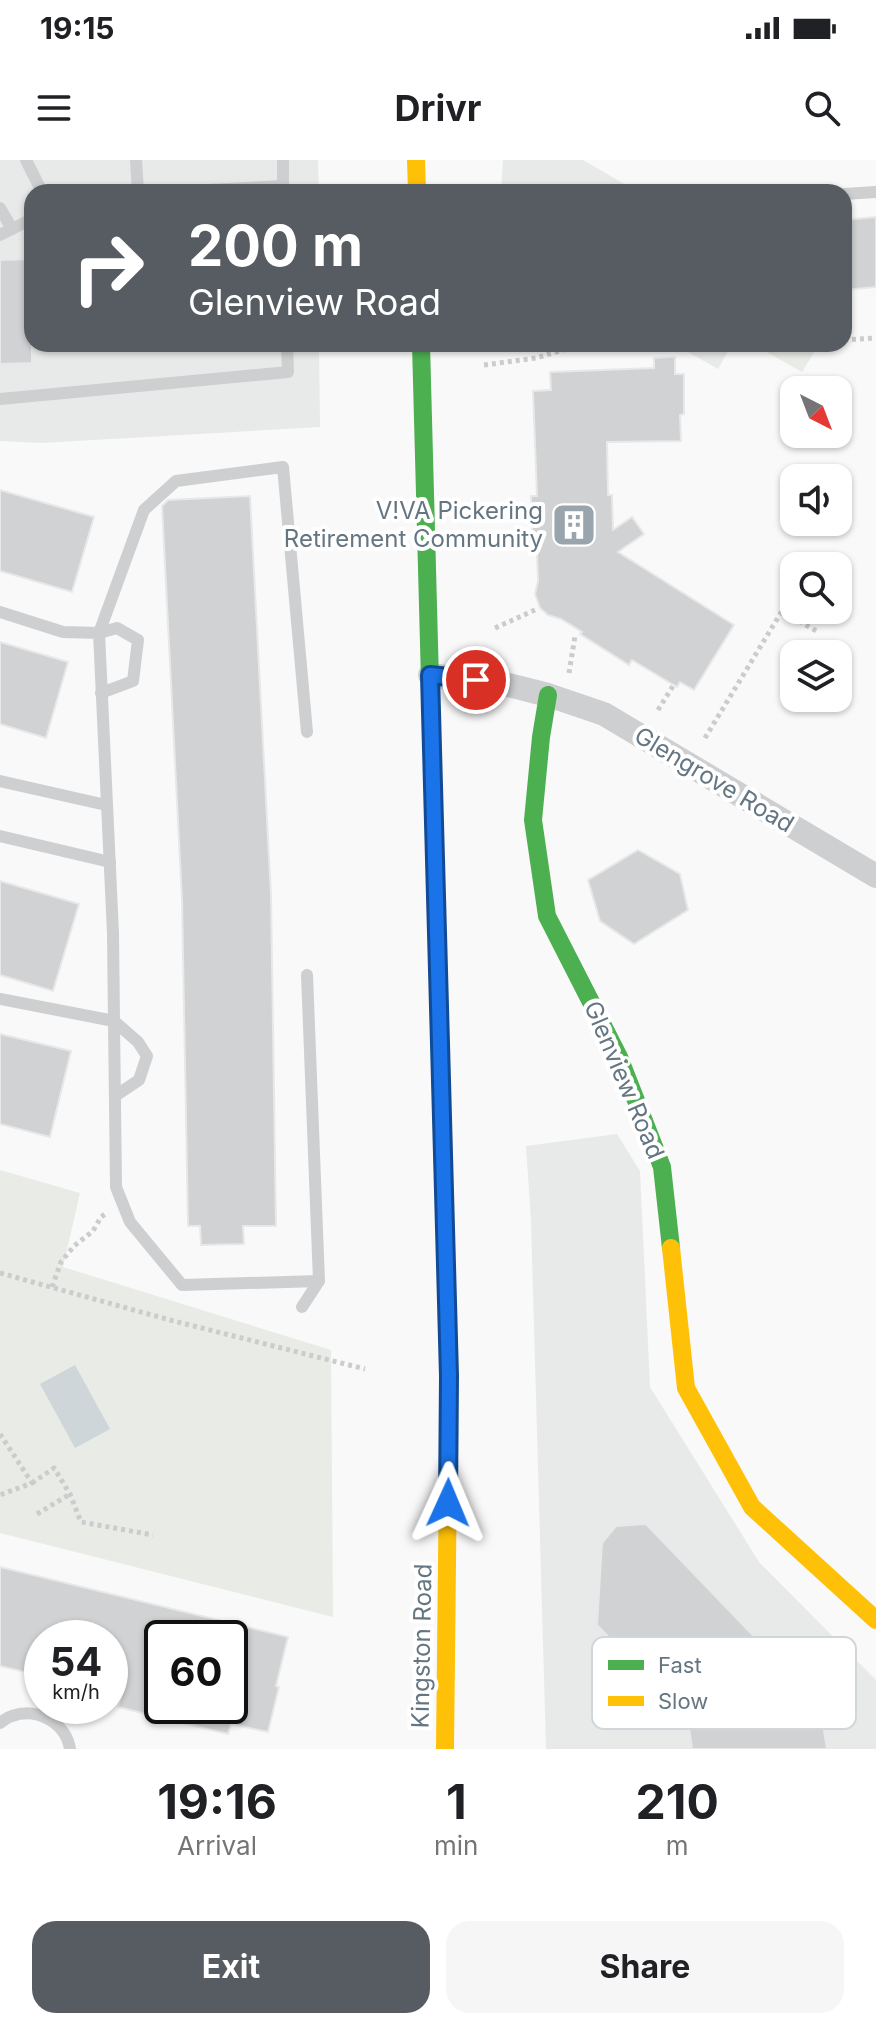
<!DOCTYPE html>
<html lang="en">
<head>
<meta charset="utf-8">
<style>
	body { margin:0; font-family:Inter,sans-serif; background:#f6f6f6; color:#202124; height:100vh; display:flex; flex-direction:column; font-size:30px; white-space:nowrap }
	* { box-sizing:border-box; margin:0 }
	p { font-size:26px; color:#757577 }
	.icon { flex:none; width:44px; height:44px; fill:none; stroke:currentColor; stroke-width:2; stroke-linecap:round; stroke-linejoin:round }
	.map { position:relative; height:1589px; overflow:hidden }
	.panel { display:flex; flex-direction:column; background:#fff; flex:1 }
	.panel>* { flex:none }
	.guide { position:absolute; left:24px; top:24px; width:828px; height:168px; border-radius:24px; box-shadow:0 2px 6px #0004; background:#565c61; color:#fff; overflow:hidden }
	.needle { width:52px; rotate:138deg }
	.fabs { position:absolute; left:780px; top:216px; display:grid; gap:16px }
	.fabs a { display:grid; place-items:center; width:72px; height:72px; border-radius:16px; background:#fff; box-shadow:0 2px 6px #0004; font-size:40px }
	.speed { position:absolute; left:24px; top:1460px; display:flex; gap:16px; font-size:40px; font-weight:700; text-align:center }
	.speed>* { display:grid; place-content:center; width:104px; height:104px; border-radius:50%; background:#fff; box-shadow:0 2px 6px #0004; line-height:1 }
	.speed small { font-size:20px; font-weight:400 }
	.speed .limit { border:4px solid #111; border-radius:12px; background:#fff; color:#111 }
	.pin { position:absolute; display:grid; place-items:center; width:68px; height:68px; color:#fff; margin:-34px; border:4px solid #fff; border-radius:50%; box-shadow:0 2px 8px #0007 }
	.me { position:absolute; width:88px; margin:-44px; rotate:1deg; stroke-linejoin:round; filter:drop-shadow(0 0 6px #0008) }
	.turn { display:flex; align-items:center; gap:28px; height:168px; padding:0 32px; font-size:36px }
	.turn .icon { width:104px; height:104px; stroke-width:2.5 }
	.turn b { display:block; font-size:56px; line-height:68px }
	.eta { display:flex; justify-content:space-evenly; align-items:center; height:136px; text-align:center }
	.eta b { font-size:48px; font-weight:700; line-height:56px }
	.primary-button { display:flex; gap:16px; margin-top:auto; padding:16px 32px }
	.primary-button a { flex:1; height:92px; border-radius:24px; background:#565c61; color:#fff; font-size:32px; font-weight:700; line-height:92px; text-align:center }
	.primary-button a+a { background:#f6f6f6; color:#202124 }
	.status { display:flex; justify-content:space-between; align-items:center; height:56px; padding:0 40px; background:#fff; direction:ltr }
	.status svg { height:22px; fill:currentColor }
	header { display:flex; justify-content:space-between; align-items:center; height:104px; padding:0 32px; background:#fff; font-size:36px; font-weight:700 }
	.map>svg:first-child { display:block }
</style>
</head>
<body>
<div class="status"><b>19:15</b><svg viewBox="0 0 49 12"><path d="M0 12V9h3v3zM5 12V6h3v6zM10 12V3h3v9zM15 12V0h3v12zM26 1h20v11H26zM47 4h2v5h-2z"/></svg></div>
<header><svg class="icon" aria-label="menu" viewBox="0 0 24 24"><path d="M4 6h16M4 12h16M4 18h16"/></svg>Drivr<svg class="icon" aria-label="search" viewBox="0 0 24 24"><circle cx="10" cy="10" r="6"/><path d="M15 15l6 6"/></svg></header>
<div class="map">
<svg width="876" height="1589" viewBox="0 0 876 1589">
	<rect width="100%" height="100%" fill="#f9f9f9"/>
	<!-- built -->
	<g fill="#e8e9e9">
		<polygon points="0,0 318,0 319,32 32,32 32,184 319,184 320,267 41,283 0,281"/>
		<polygon points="503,0 583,0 638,32 501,32"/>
		<polygon points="674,184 732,184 718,209"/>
		<polygon points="617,974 640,1011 650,1227 759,1402 876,1520 876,1589 546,1589 531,1061 526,986"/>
	</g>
	<!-- green -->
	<g fill="#e8ebe6">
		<polygon points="766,184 816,184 818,186 802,212 763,190"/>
		<polygon points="0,1010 80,1033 63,1107 331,1190 333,1457 0,1373"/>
	</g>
	<!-- water -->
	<polygon fill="#ced6d9" points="75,1205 110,1269 75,1288 40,1224"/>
	<!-- building -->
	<g fill="#d0d2d3" stroke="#e8e8e8" stroke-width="2" fill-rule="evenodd">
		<polygon points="876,57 876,127 844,130 844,60"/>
		<polygon points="32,99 32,203 0,204 0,100"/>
		<polygon points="675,197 675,214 684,214 684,254 680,255 681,281 607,282 608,335 612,335 613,370 632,357 644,374 618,392 734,465 694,530 680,522 677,527 632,500 629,505 580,474 582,472 561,459 548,455 540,448 535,434 538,421 537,393 533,393 531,336 537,336 533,231 551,230 550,212 654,208 654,198"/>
		<polygon points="0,330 94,357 72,432 0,411"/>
		<polygon points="250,336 271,735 276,1066 243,1066 244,1084 201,1085 200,1066 188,1066 182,740 162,346 168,340"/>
		<polygon points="0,482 68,502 46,578 0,564"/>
		<polygon points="638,690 680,714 688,750 634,784 600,761 588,720"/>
		<polygon points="0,721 79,744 53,831 0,815"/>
		<polygon points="0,874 71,891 50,977 0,964"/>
		<polygon points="646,1364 820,1545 827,1589 692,1589 688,1560 597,1465 602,1383 616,1366"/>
		<path d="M0 1407 288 1477 276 1526 279 1527 268 1572 231 1564 228 1574 118 1547 122 1532 110 1529V1478H42V1516L0 1506ZM162 1478H230V1546H162Z"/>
	</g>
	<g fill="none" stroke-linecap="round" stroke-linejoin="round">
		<!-- path -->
		<g stroke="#cbcccd" stroke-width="5" stroke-dasharray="4 4" stroke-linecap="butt">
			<polyline points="844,180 876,178"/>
			<polyline points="484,205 536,198 573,187"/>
			<polyline points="489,381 518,387"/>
			<polyline points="495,468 535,450"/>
			<polyline points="569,513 575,476"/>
			<polyline points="658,550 673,526"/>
			<polyline points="705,578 782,451 818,472"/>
			<polyline points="0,1113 170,1160 365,1209"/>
			<polyline points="52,1127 61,1102 74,1086 93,1071 101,1057 108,1052"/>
			<polyline points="0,1274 32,1323 0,1335"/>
			<polyline points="32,1323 54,1308 70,1334 81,1362 153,1375"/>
			<polyline points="37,1354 70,1334"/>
		</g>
		<!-- lane -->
		<g stroke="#cecfd0" stroke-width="12">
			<polyline points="26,0 42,32"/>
			<polyline points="136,0 138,32"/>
			<polyline points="169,32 283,26"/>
			<polyline points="283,32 283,0"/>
			<polyline points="844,34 876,32"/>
			<polyline points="0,48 12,69"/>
			<polyline points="0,75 32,59"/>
			<polyline points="0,239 288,212 287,184"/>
			<polyline points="0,452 63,472 99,473 113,773 114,861 0,839"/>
			<polyline points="99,473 144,350 176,321 283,307 307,572"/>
			<polyline points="99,473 117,468 138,480 133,521 101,533"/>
			<polyline points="0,621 106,645"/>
			<polyline points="0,676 110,702"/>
			<polyline points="114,861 116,1027 130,1062 182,1125 319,1121"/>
			<polyline points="114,861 138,882 147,896 139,920 115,936"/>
			<polyline points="302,1147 319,1121 307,815"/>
			<path d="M0 1563C4 1560 8 1557 12 1556 37 1547 66 1563 70 1589"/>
		</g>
		<!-- street -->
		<polyline stroke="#cecfd0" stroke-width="24" points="430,515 508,525 548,535 604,554 876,716"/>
		<!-- fast -->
		<g stroke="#4caf50" stroke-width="18">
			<polyline points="421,184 443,1007"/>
			<polyline points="548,535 541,577 533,660 547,756 619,897 662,1007 671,1088"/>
		</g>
		<!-- slow -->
		<g stroke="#ffc107" stroke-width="18">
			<polyline points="416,0 417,32"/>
			<polyline points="443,1007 449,1216 445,1589"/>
			<polyline points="671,1088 686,1228 752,1347 876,1460"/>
		</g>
	</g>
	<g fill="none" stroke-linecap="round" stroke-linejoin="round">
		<!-- route casing -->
		<g stroke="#114b97" stroke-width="20">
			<polyline id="route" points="448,1343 449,1216 430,515 476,520"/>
		</g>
		<!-- route -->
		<use href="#route" stroke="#1a73e8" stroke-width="14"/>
	</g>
	<!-- icons -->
	<defs>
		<g id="building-square" transform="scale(2.3)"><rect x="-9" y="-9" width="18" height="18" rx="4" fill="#99a4ac" stroke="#fff"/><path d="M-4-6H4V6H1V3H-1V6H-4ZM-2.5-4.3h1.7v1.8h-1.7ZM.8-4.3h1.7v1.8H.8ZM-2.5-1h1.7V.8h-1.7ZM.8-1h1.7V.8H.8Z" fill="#fff"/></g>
	</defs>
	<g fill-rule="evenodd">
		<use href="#building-square" x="574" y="365"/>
	</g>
	<g text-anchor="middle" stroke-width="8" stroke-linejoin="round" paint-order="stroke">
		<!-- poi labels -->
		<g font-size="24" fill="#657683" stroke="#fff" text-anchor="end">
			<text x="543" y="359">V!VA Pickering<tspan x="543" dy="28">Retirement Community</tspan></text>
		</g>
		<!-- street labels -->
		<g font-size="24" fill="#657683" stroke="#fff">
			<text transform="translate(714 620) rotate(31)" y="8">Glengrove Road</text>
			<text transform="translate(624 920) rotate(67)" y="8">Glenview Road</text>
			<text transform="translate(422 1486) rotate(-89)" y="8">Kingston Road</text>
		</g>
	</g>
	<!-- legend -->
	<rect x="592" y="1477" width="264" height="92" rx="12" fill="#fff" stroke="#d1d6da" stroke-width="2"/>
	<rect x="608" y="1500" width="36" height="10" fill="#4caf50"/>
	<rect x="608" y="1536" width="36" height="10" fill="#ffc107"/>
	<g font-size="22" fill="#657683">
		<text x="658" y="1513">Fast</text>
		<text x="658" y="1549">Slow</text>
	</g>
</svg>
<div class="fabs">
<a><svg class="needle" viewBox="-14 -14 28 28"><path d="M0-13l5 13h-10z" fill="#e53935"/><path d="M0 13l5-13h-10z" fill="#757577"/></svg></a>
<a><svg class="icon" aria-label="sound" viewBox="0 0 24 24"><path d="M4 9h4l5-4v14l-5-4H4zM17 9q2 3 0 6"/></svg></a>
<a><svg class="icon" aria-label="search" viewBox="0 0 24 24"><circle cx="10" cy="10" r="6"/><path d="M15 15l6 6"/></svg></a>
<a><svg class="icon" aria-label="layers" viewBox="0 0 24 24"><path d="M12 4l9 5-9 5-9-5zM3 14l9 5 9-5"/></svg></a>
</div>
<div class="speed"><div>54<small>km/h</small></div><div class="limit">60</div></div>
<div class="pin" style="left:476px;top:520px;background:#d93025"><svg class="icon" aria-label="arrive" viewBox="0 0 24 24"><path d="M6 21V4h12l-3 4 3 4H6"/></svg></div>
<svg class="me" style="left:448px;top:1343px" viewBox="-20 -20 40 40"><path d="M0-17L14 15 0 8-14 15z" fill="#1a73e8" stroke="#fff" stroke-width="4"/></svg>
<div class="guide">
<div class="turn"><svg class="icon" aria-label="right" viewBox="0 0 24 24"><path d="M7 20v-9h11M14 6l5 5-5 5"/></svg><div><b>200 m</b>Glenview Road</div></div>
</div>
</div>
<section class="panel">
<div class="eta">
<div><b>19:16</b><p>Arrival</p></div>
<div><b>1</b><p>min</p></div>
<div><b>210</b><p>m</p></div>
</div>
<div class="primary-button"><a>Exit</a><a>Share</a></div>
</section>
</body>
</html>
